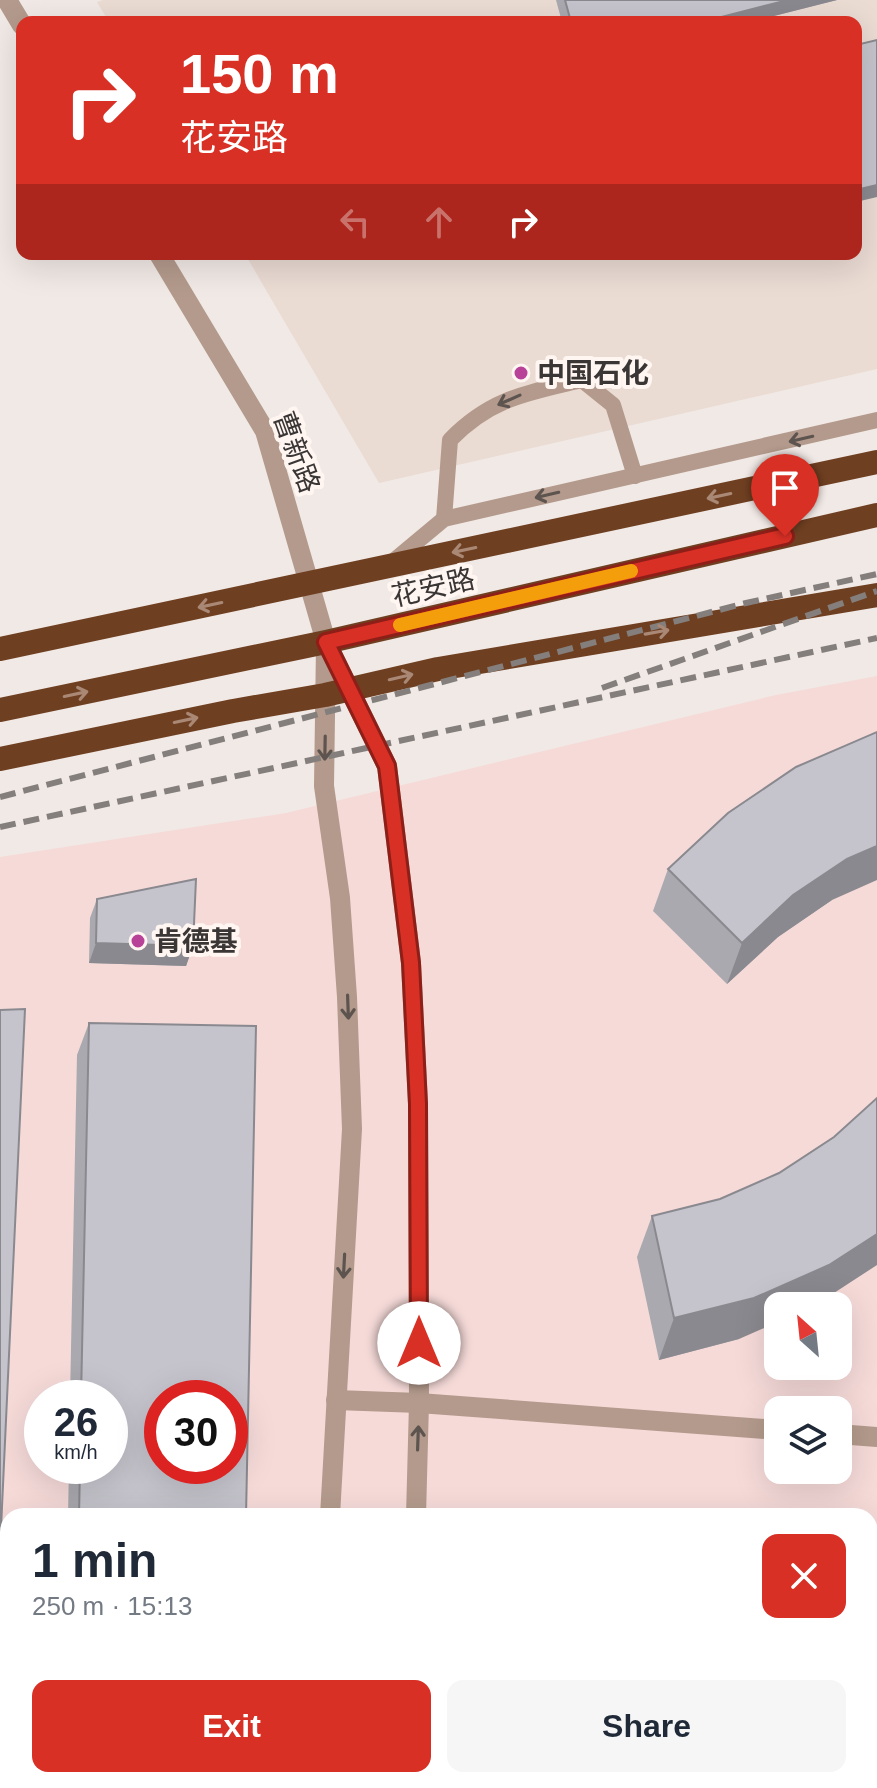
<!DOCTYPE html>
<html lang="en">
<head>
<meta charset="utf-8">
<style>
	body { margin:0; font-family:Arial,"Noto Sans SC",sans-serif; background:#f6f6f7; color:#1f2937; height:100vh; display:flex; flex-direction:column; font-size:30px; white-space:nowrap }
	* { box-sizing:border-box; margin:0 }
	p { font-size:26px; color:#747a83 }
	.icon { flex:none; width:44px; height:44px; fill:none; stroke:currentColor; stroke-width:2; stroke-linecap:round; stroke-linejoin:round }
	.map { position:relative; flex:1; overflow:hidden }
	.panel { position:absolute; left:0px; top:1508px; width:878px; height:280px; display:flex; flex-direction:column; background:#fff; border-radius:24px 24px 0 0; box-shadow:0 8px 32px #0002 }
	.panel>* { flex:none }
	.guide { position:absolute; left:16px; top:16px; width:846px; height:244px; border-radius:16px; box-shadow:0 8px 32px #0002; background:#d93025; color:#fff; overflow:hidden }
	.needle { width:52px; rotate:333deg }
	.tools { position:absolute; left:764px; top:1292px; display:grid; gap:16px }
	.tools a { display:grid; place-items:center; width:88px; height:88px; border-radius:16px; background:#fff; box-shadow:0 8px 32px #0002; font-size:40px }
	.speed { position:absolute; left:24px; top:1380px; display:flex; gap:16px; font-size:40px; font-weight:700; text-align:center }
	.speed>* { display:grid; place-content:center; width:104px; height:104px; border-radius:50%; background:#fff; box-shadow:0 8px 32px #0002; line-height:1 }
	.speed small { font-size:20px; font-weight:400 }
	.speed .limit { border:12px solid #d22; background:#fff; color:#111 }
	.pin { position:absolute; display:grid; place-items:center; width:68px; height:68px; color:#fff; margin:-82px -34px; border-radius:50% 50% 50% 0; rotate:-45deg; box-shadow:0 0 8px #0007 }
	.pin .icon { rotate:45deg }
	.me { position:absolute; width:88px; margin:-44px; rotate:0deg; stroke-linejoin:round; filter:drop-shadow(0 0 6px #0008) }
	.turn { display:flex; align-items:center; gap:28px; height:168px; padding:0 32px; font-size:36px }
	.turn .icon { width:104px; height:104px; stroke-width:2.5 }
	.turn b { display:block; font-size:56px; line-height:68px }
	.lanes { display:flex; align-items:center; height:76px; padding:0 32px; background:#0003; justify-content:center; gap:40px; direction:ltr }
	.lanes .off { opacity:.35 }
	.round { display:grid; place-items:center; flex:none; width:84px; height:84px; border-radius:16px; background:#f6f6f7 }
	.overview { display:flex; align-items:center; justify-content:space-between; height:136px; padding:0 32px }
	h1 { font-size:48px; font-weight:600; line-height:60px }
	.primary-button { display:flex; gap:16px; margin-top:auto; padding:16px 32px }
	.primary-button a { flex:1; height:92px; border-radius:16px; background:#d93025; color:#fff; font-size:32px; font-weight:600; line-height:92px; text-align:center }
	.primary-button a+a { background:#f6f6f7; color:#1f2937 }
	.map>svg:first-child { display:block }
</style>
</head>
<body>
<div class="map">
<svg width="877" height="1788" viewBox="0 0 877 1788">
	<rect width="100%" height="100%" fill="#f1e9e5"/>
	<!-- commercial -->
	<path fill="#f5dad8" fill-rule="evenodd" d="M877 676V1788H389L341 1780H870V1516H8V1734L0 1733V857L286 813 776 695ZM778 1306H838V1366H778ZM42 1398H110V1466H42ZM162 1398H230V1466H162ZM778 1410H838V1470H778Z"/>
	<!-- built -->
	<polygon fill="#eadbd3" points="103,0 877,0 877,369 379,483 245,254 856,254 856,22 109,22 97,2"/>
	<g fill="none" stroke-linecap="round" stroke-linejoin="round">
		<!-- lane -->
		<g stroke="#b39a8c" stroke-width="16">
			<path d="M444 519 450 440C491 398 527 393 582 380L613 405 635 476"/>
			<polyline points="390,564 444,519 877,420"/>
		</g>
		<!-- street -->
		<g stroke="#b39a8c" stroke-width="20">
			<polyline points="7,0 22,25"/>
			<polyline points="159,254 265,431 326,642 387,766 411,963 418,1104 419,1403 416,1516"/>
			<polyline points="326,646 324,786 340,898 347,997 352,1129 330,1516"/>
			<polyline points="336,1400 419,1403 778,1430"/>
			<polyline points="838,1434 877,1437"/>
			<polyline points="0,1784 29,1788"/>
			<polyline points="318,1788 319,1780"/>
			<polyline points="406,1788 407,1780"/>
		</g>
		<!-- highway -->
		<g stroke="#6f3f21" stroke-width="24">
			<polyline points="0,649 877,462"/>
			<polyline points="0,710 326,642 877,515"/>
			<polyline points="0,759 233,711 325,695 438,669 877,595"/>
		</g>
		<!-- rail -->
		<g stroke="#847f7c" stroke-width="6" stroke-dasharray="16 8" stroke-linecap="butt">
			<polyline points="602,688 877,591"/>
			<polyline points="0,797 746,603 877,574"/>
			<polyline points="0,827 877,638"/>
		</g>
	</g>
	<!-- wall -->
	<g fill="#a9a9af">
		<polygon points="556,0 837,0 750,22 562,22"/>
		<polygon points="668,869 832,900 778,937 727,984 653,911"/>
		<polygon points="97,899 193,946 186,966 89,963 90,918"/>
		<polygon points="89,1023 246,1516 68,1516 69,1466 110,1466 110,1398 70,1398 77,1055"/>
		<polygon points="652,1216 739,1339 659,1360 637,1257"/>
	</g>
	<!-- shaded-wall -->
	<g fill="#8a898f">
		<polygon points="788,0 837,0 750,22 702,22"/>
		<polygon points="701,18 699,22 684,22"/>
		<polygon points="877,185 877,197 856,202 856,190"/>
		<polygon points="656,254 679,254 654,260"/>
		<polygon points="877,846 877,880 832,900 778,937 727,984 742,943 793,895 847,859"/>
		<polygon points="96,943 193,946 186,966 89,963"/>
		<polygon points="877,1234 877,1265 814,1306 778,1306 778,1322 739,1339 659,1360 674,1318"/>
	</g>
	<!-- building -->
	<g fill="#c5c4cc" stroke="#8a898f" stroke-width="2" fill-rule="evenodd">
		<polygon points="565,0 788,0 702,22 701,18 684,22 571,22"/>
		<polygon points="877,40 877,185 856,190 856,45"/>
		<polygon points="877,732 877,846 847,859 793,895 742,943 668,869 728,813 796,767"/>
		<polygon points="196,879 193,946 96,943 97,899"/>
		<polygon points="25,1009 0,1550 0,1010"/>
		<path d="M89 1023 256 1026 246 1516H79L80 1466H110V1398H81ZM162 1398H230V1466H162Z"/>
		<polygon points="877,1098 877,1234 829,1265 754,1298 674,1318 652,1216 720,1199 779,1173 834,1137"/>
	</g>
	<!-- one-way arrows -->
	<defs><path id="oneway-shaft" d="M-6 0H5M1.5-3L5.5 0L1.5 3" fill="none" stroke-width="1.6" stroke-linecap="round" stroke-linejoin="round" transform="scale(2)"/></defs>
	<g stroke="#5e544f">
		<use href="#oneway-shaft" transform="translate(509 400) rotate(156)"/>
		<use href="#oneway-shaft" transform="translate(801 439) rotate(167)"/>
		<use href="#oneway-shaft" transform="translate(547 495) rotate(167)"/>
		<use href="#oneway-shaft" transform="translate(325 748) rotate(91)"/>
		<use href="#oneway-shaft" transform="translate(348 1007) rotate(88)"/>
		<use href="#oneway-shaft" transform="translate(344 1266) rotate(93)"/>
		<use href="#oneway-shaft" transform="translate(418 1438) rotate(-88)"/>
	</g>
	<g stroke="#a98875">
		<use href="#oneway-shaft" transform="translate(719 496) rotate(168)"/>
		<use href="#oneway-shaft" transform="translate(464 550) rotate(168)"/>
		<use href="#oneway-shaft" transform="translate(210 605) rotate(168)"/>
		<use href="#oneway-shaft" transform="translate(657 632) rotate(-10)"/>
		<use href="#oneway-shaft" transform="translate(401 677) rotate(-13)"/>
		<use href="#oneway-shaft" transform="translate(76 694) rotate(-12)"/>
		<use href="#oneway-shaft" transform="translate(186 720) rotate(-12)"/>
	</g>
	<g fill="none" stroke-linecap="round" stroke-linejoin="round">
		<!-- route casing -->
		<g stroke="#8d1f18" stroke-width="20">
			<polyline id="route" points="419,1343 418,1104 411,963 387,766 326,642 785,536"/>
		</g>
		<!-- route -->
		<use href="#route" stroke="#d93025" stroke-width="14"/>
		<!-- slow -->
		<polyline stroke="#f59e0b" stroke-width="14" points="400,625 631,571"/>
	</g>
	<!-- markers -->
	<g fill="#b84298" stroke="#fff6f2" stroke-width="3">
		<circle cx="521" cy="373" r="8"/>
		<circle cx="138" cy="941" r="8"/>
	</g>
	<g text-anchor="middle" stroke-width="8" stroke-linejoin="round" paint-order="stroke">
		<!-- poi labels -->
		<g font-size="28" font-weight="bold" fill="#3a3635" stroke="#fff6f2" text-anchor="start">
			<text x="537" y="383">中国石化</text>
			<text x="154" y="951">肯德基</text>
		</g>
		<!-- street labels -->
		<g font-size="28" fill="#3a3635" stroke="#fff6f2">
			<text transform="translate(297 452) rotate(70)" y="10">曹新路</text>
			<text transform="translate(433 587) rotate(-13)" y="10">花安路</text>
		</g>
	</g>
</svg>
<div class="tools">
<a><svg class="needle" viewBox="-14 -14 28 28"><path d="M0-13l5 13h-10z" fill="#e53935"/><path d="M0 13l5-13h-10z" fill="#747a83"/></svg></a>
<a><svg class="icon" aria-label="layers" viewBox="0 0 24 24"><path d="M12 4l9 5-9 5-9-5zM3 14l9 5 9-5"/></svg></a>
</div>
<div class="speed"><div>26<small>km/h</small></div><div class="limit">30</div></div>
<div class="pin" style="left:785px;top:536px;background:#d93025"><svg class="icon" aria-label="arrive" viewBox="0 0 24 24"><path d="M6 21V4h12l-3 4 3 4H6"/></svg></div>
<svg class="me" style="left:419px;top:1343px" viewBox="-20 -20 40 40"><circle r="19" fill="#fff"/><path d="M0-13L10 11 0 6-10 11z" fill="#d93025"/></svg>
<div class="guide">
<div class="turn"><svg class="icon" aria-label="right" viewBox="0 0 24 24"><path d="M7 20v-9h11M14 6l5 5-5 5"/></svg><div><b>150 m</b>花安路</div></div>
<div class="lanes"><svg class="icon off" aria-label="left" viewBox="0 0 24 24"><path d="M17 20v-9H6M10 6l-5 5 5 5"/></svg><svg class="icon off" aria-label="ahead" viewBox="0 0 24 24"><path d="M12 20V5M6 11l6-6 6 6"/></svg><svg class="icon" aria-label="right" viewBox="0 0 24 24"><path d="M7 20v-9h11M14 6l5 5-5 5"/></svg></div>
</div>
<section class="panel">
<div class="overview"><div><h1>1 min</h1><p>250 m · 15:13</p></div><a class="round" style="background:#d93025;color:#fff"><svg class="icon" aria-label="close" viewBox="0 0 24 24"><path d="M6 6l12 12M18 6L6 18"/></svg></a></div>
<div class="primary-button"><a>Exit</a><a>Share</a></div>
</section>
</div>
</body>
</html>
